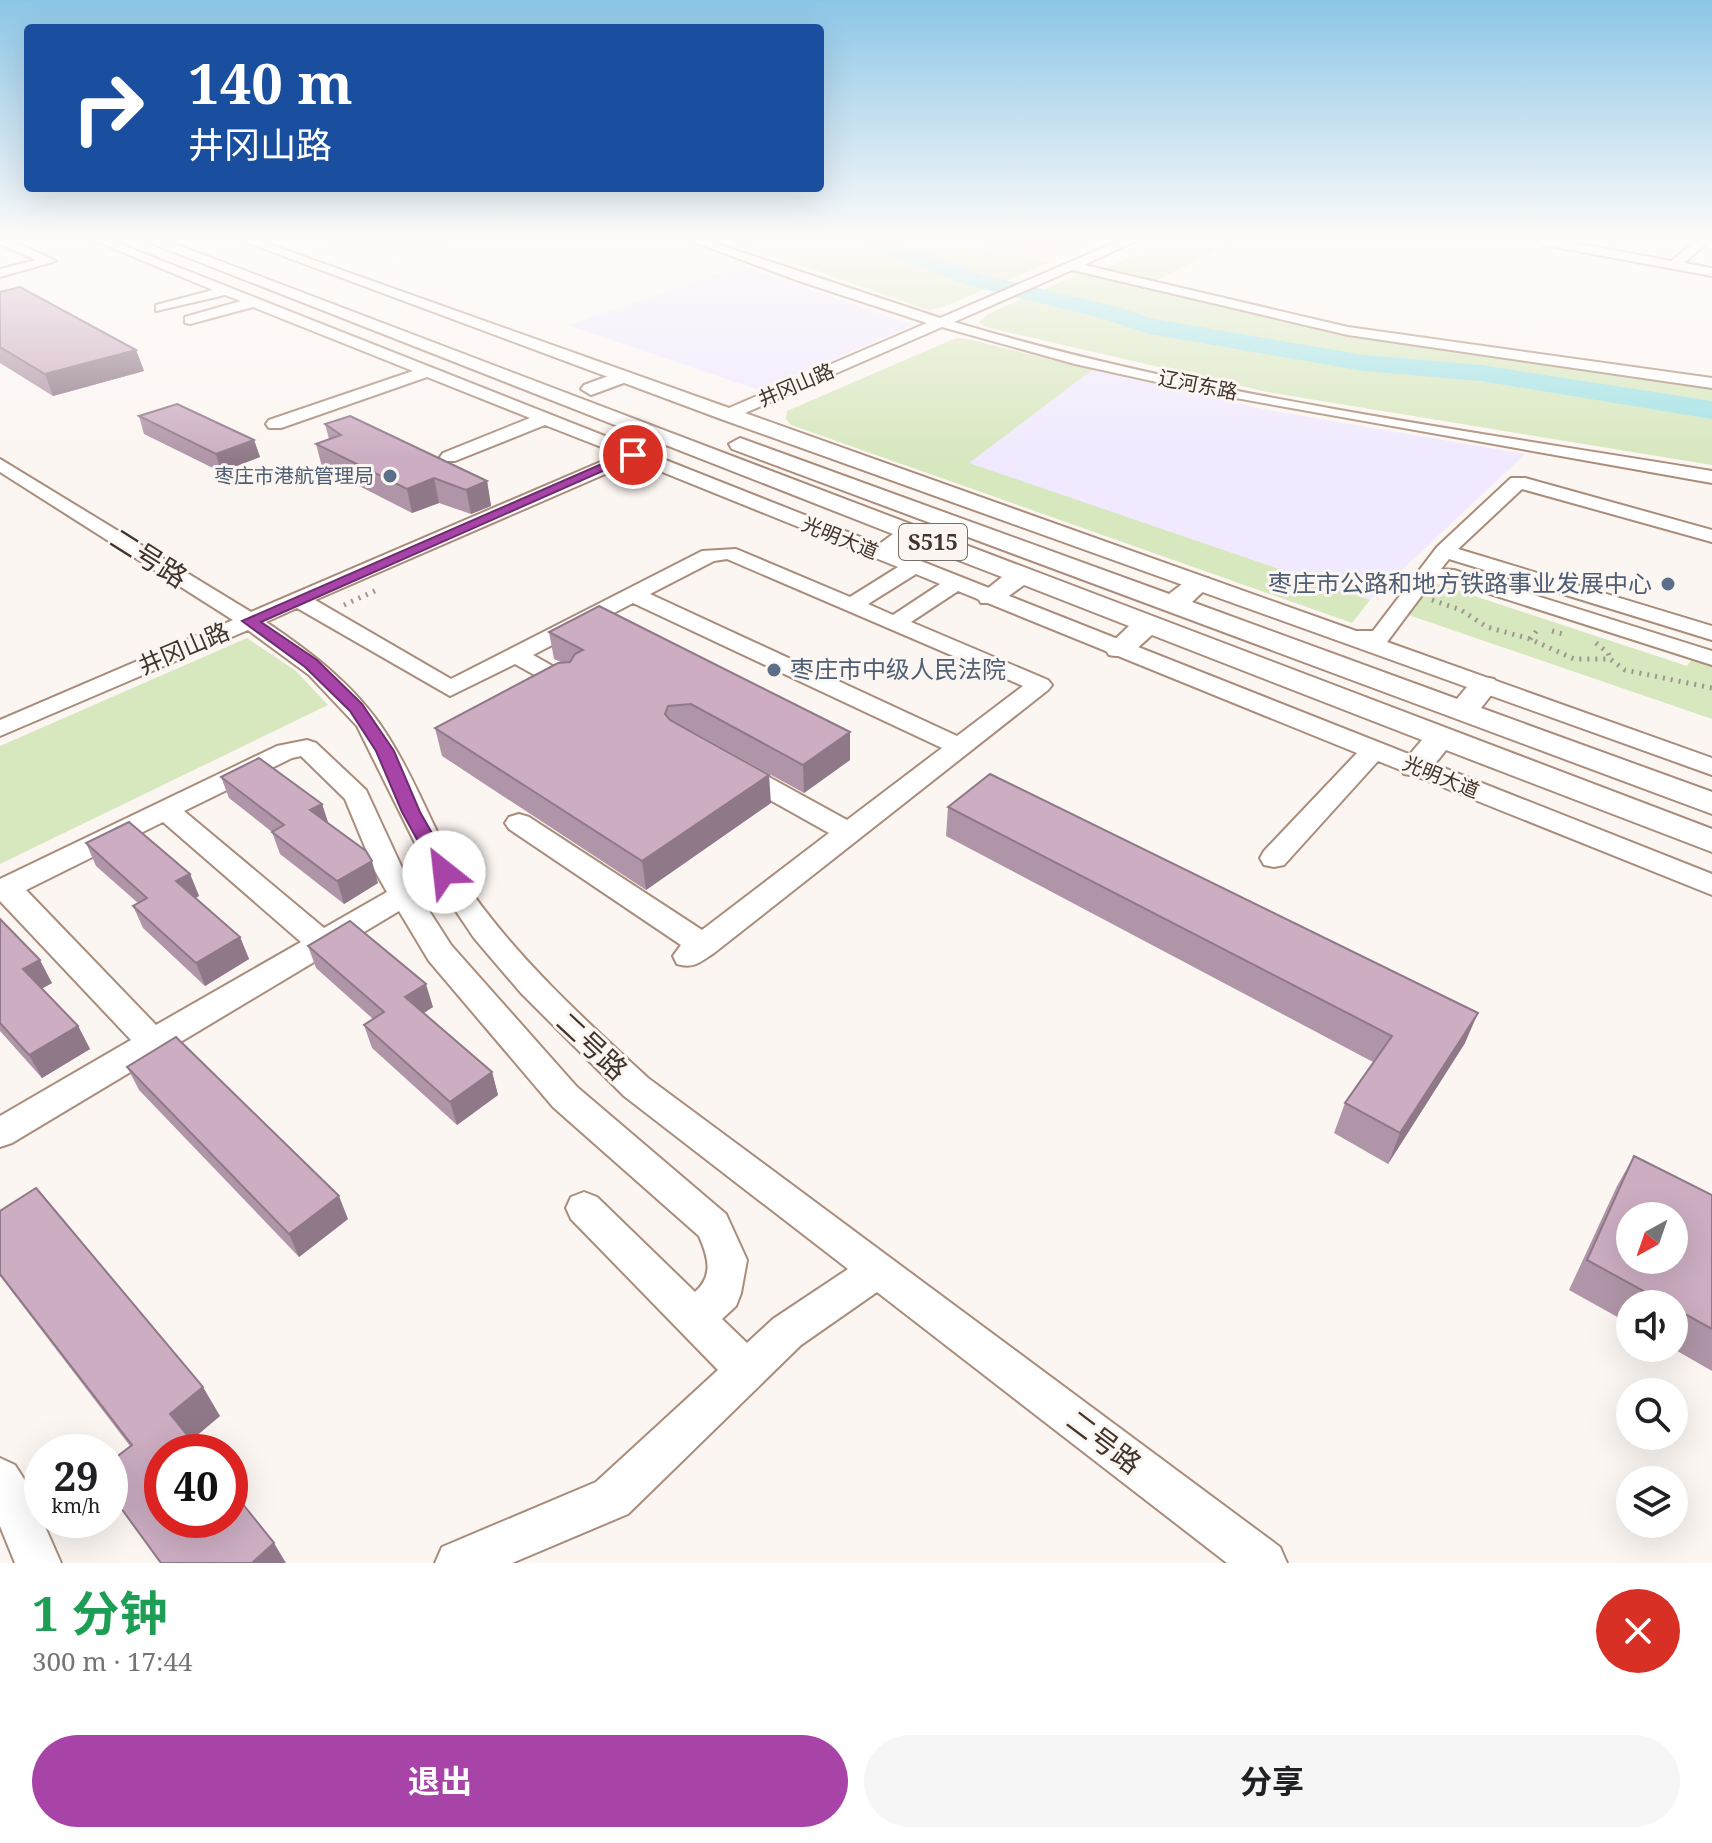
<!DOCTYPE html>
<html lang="zh">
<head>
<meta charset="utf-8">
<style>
	body { margin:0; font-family:"Noto Serif","Noto Sans SC",serif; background:#f6f6f6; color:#202124; height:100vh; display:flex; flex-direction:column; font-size:30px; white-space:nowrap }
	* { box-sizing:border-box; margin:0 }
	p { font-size:26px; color:#757577 }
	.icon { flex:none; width:44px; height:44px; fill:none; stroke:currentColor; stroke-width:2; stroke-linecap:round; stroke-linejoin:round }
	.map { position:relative; height:1563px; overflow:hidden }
	.sheet { display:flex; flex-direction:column; background:#fff; flex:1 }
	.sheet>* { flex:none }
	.banner { position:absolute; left:24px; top:24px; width:800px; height:168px; border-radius:8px; box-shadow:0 8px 32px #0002; background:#1a4fa0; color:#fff; overflow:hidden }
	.needle { width:52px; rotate:220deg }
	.buttons { position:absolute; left:1616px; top:1202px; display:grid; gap:16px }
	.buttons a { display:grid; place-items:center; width:72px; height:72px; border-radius:50%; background:#fff; box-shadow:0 8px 32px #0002; font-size:40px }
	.speed { position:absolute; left:24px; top:1434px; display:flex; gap:16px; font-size:40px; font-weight:700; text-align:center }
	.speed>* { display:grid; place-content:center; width:104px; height:104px; border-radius:50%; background:#fff; box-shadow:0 8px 32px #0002; line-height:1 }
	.speed small { font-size:20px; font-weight:400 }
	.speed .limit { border:12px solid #d22; background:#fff; color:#111 }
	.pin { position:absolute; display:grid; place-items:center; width:68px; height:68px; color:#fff; margin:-34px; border:4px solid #fff; border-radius:50%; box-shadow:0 2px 8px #0007 }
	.me { position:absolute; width:88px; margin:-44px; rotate:331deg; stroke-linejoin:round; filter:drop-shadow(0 0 6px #0008) }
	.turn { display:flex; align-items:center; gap:28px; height:168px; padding:0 32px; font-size:36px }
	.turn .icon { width:104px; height:104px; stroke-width:2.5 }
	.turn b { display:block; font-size:56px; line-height:68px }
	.round { display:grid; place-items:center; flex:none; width:84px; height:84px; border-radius:42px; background:#f6f6f6 }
	.summary { display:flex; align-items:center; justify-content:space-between; height:136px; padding:0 32px }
	h1 { font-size:48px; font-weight:700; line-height:60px; color:#1e9e55 }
	.cta { display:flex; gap:16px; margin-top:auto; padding:16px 32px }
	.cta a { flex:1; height:92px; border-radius:48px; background:#a843a8; color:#fff; font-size:32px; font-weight:700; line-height:92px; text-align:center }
	.cta a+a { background:#f6f6f6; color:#202124 }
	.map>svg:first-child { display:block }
</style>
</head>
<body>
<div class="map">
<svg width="1712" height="1563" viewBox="0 0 1712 1563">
	<rect width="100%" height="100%" fill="#fcf6f2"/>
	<!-- commercial -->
	<g fill="#f0e9ff">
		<polygon points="316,241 457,241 379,263"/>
		<polygon points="742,266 914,325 759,390 567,325"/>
		<polygon points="1092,370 1268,410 1525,454 1370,600 968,463"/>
	</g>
	<!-- built -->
	<polygon fill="#ffe7d8" points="957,241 1093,241 1044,261"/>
	<!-- green -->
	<g fill="#d7e7be">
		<polygon points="732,241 957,241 1049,263 943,307 928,310"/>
		<polygon points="1168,241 1234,241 1150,284 1098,271"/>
		<polygon points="1079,274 1327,332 1712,389 1712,465 1267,392 986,327 979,322 988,314"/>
		<polygon points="956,338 968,339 1092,370 969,463 1370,600 1352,623 791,425 786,419 787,411"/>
		<polygon points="1426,580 1687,666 1692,659 1712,665 1712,719 1391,609"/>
		<polygon points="247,638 296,671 328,705 0,864 0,746"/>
	</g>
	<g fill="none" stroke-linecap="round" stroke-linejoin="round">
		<!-- river -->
		<polygon fill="#a2e2e5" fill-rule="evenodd" points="862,241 893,241 986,276 1118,307 1154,319 1364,355 1481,365 1712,401 1712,419 1481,381 1364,371 1149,334 1101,318 970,286 865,246"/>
		<!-- minor casing -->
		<g stroke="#aa8c7a" stroke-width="4">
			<g id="minor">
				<polygon points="0,241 13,241 56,261 0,277 0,269 36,260 0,244"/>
				<path d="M96 241H112L1712 874V895L1378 761 1284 865 1274 867 1264 865 1260 858 1264 851 1357 753 958 591 911 622 1048 680 1052 685 1048 690 714 953C700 962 694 969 677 964L673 956 681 945 509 829 505 823 509 817 519 814 529 817 702 930 829 833 729 777 725 771 729 765H747L847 820 942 748 633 603 533 655 572 677 576 682 572 687H556L515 664 450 696 297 608 266 622C315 655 362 691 392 743 422 792 439 846 472 893 521 962 585 1020 648 1078L1280 1547 1287 1563H1227L877 1292 801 1345 628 1514 512 1563H435L442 1547 596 1482 718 1370 571 1219 566 1208 571 1197 584 1192 597 1197 695 1292C714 1275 708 1257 699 1236L553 1107 429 961 399 911 12 1143 0 1147V1116L131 1040 0 901V879L277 746 307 740 316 743 366 790 403 870 451 945 577 1087 726 1214 747 1260 741 1293 736 1306 722 1319 747 1343 773 1319 848 1269 624 1096 521 993 474 938 429 871 357 726 309 675 248 630 0 736V720L233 620 0 472V459L251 612 619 454 545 425 455 461H443L440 457 443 453 530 418 427 377 281 428H269L266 424 269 420 413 371 253 307 190 324 185 323V317L241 301 225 295 156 311V305L213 290ZM635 461 898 567 850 597 736 549 702 551 451 679 315 600ZM727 559 1023 686 957 736 650 594 714 561ZM916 574 940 584 893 615 868 604ZM301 756 345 799 375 871 387 892 324 928 184 811 292 758ZM163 822 301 942 156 1025 26 890Z"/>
				<path d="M243 241H260L729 408 927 323 799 281 691 241H708L940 318 1119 241H1135L1084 265 1348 327 1712 378V388L1348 335 1072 270 954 322C1201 396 1459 429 1712 471V483L1202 392 1075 364 942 327 745 413 1356 631H1373L1437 547 1511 478H1525L1712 530V542L1522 489 1458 549 1712 626V640L1449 559 1441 569 1454 570 1712 651V665L1440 578 1437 575 1387 642 1712 758V775L721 419Z"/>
				<polygon points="1538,241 1563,241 1671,261 1696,241 1709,241 1684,263 1712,268 1712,276 1544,245"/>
				<polygon points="0,1458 15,1465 24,1479 61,1563 15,1563 0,1526"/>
			</g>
		</g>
		<!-- major casing -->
		<g stroke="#aa8c7a" stroke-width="4">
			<g id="major">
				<path d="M146 241H167L1712 829V852L1446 750C1433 766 1426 779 1404 774L1399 767 1422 740 1152 635C1138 647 1128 660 1109 655L1105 649 1129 626 1024 585 999 603H981L977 597 1002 577 914 543 888 558H870L867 553 893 534Z"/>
				<polygon points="622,371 632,377 629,381 591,395 581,389 584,385"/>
				<path d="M740 438 1169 594 1190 578H1208L1212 583 1192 602 1457 699C1469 685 1474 674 1494 679L1499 685 1481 708 1712 792V814L732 449 729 444Z"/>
			</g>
		</g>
		<!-- path -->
		<g stroke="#9f9690" stroke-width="5" stroke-dasharray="2 6" stroke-linecap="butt">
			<polyline points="1432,600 1461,610 1487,627 1530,639 1574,659 1610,659 1625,670 1712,688"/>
			<polyline points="344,605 379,589"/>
			<polyline points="1552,631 1567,635"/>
			<polyline points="1530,639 1538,629"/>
			<polyline points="1596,643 1608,653 1610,659"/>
		</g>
		<!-- minor -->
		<use href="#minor" fill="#fff" fill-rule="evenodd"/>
		<!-- major -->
		<use href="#major" fill="#fff" fill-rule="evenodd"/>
	</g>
	<!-- wall -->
	<g fill="#af95a7">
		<polygon points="0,292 136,350 144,371 53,396 0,363"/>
		<polygon points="139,416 254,440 260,457 221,472 144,434"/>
		<polygon points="325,424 487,481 491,506 471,514 439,503 412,513 322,467 316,444 329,439"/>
		<polygon points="549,632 850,760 804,793 693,732 771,803 646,890 442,756 435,728 561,662 554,659"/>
		<polygon points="221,777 322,804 328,823 378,883 344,904 280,854 272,832 229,798"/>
		<polygon points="948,807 1465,1043 1388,1164 1334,1133 1345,1103 1373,1062 946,836"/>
		<polygon points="86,843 190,874 199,896 196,898 240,937 249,959 205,986 143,928 133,906 138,903 96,866"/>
		<polygon points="0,919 52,983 42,988 78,1026 90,1049 42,1078 0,1031"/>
		<polygon points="308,946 433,1007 424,1013 492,1072 498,1095 457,1125 372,1048 364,1025 373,1019 316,968"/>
		<polygon points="127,1067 348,1219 299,1257 139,1090"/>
		<polygon points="1634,1156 1712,1195 1712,1371 1672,1348 1674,1348 1674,1304 1630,1304 1630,1324 1569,1290 1617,1186"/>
		<polygon points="0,1211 220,1416 191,1440 130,1446 0,1276"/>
	</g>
	<!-- shaded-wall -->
	<g fill="#8f7988">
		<polygon points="136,350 144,371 53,396 45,374"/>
		<polygon points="254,440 260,457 221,472 216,454"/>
		<polygon points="434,478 439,503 412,513 407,489"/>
		<polygon points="487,481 491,506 471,514 466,490"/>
		<polygon points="850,732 850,760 804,793 803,765"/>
		<polygon points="769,775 771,803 646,890 642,861"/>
		<polygon points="322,804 329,825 310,810"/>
		<polygon points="372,861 378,883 344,904 337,881"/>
		<polygon points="190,874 199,896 186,903 176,881"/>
		<polygon points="240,937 249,959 205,986 196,963"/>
		<polygon points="40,960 52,983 36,992 23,969"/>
		<polygon points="426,984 433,1007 412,1020 405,997"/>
		<polygon points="1478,1013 1465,1043 1388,1164 1400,1133"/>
		<polygon points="78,1026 90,1049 42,1078 29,1055"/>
		<polygon points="492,1072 498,1095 457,1125 450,1102"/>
		<polygon points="339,1196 348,1219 299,1257 289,1234"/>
		<polygon points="203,1387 220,1416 188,1443 170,1414"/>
		<polygon points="274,1543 286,1563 252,1563"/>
	</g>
	<!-- building -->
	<g fill="#ccadc2" stroke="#8f7988" stroke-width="2" fill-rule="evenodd">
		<polygon points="20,287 136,350 45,374 0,347 0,292"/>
		<polygon points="177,404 254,440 216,454 139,416"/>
		<polygon points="350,416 487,481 466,490 434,478 407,489 316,444 341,435 325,424"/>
		<polygon points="599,606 850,732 803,765 691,704 668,706 665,714 670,720 769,775 642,861 435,728 558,663 570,662 575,654 583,650 549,632"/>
		<polygon points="259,758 322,804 310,810 366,851 372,861 337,881 272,832 284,825 221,777"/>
		<polygon points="990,774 1478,1013 1400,1133 1345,1103 1392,1036 948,807"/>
		<polygon points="129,822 190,874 176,881 240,937 196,963 133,906 147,898 86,843"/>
		<polygon points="0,919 40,960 23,969 78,1026 29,1055 0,1023"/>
		<polygon points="350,921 426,984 405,997 492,1072 450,1102 364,1025 384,1012 308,946"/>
		<polygon points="176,1037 339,1196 289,1234 127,1067"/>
		<path d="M1634 1156 1712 1195V1329L1674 1308V1304H1667L1587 1260ZM1630 1216H1674V1260H1630Z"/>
		<polygon points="36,1188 203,1387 170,1414 201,1452 162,1452 162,1520 230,1520 230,1488 274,1543 252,1563 161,1563 110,1493 110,1462 132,1445 0,1274 0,1211"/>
	</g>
	<!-- sky -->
	<linearGradient id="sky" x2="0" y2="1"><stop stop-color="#8cc6e7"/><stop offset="0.52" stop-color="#fefbf9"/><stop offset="1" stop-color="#fefbf9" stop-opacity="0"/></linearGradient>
	<rect width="1712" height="460" fill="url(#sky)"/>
	<!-- route -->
	<polygon fill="#a843a8" stroke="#6d2c6d" stroke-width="2" points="629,452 639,455 261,622 317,660 362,704 394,751 420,812 454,872 444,878 437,876 402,812 376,751 350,711 305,667 242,621"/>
	<!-- markers -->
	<g fill="#5c6f8a" stroke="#fcf6f2" stroke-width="3">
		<circle cx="390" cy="476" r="8"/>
		<circle cx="1668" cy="584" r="8"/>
		<circle cx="774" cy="670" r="8"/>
	</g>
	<g text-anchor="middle" stroke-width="6" stroke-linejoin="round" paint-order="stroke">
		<!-- far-street labels -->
		<g font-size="20" fill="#41342c" stroke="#fcf6f2">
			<text transform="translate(796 385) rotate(-23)" y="7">井冈山路</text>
			<text transform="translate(1198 385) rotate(11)" y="7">辽河东路</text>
			<text transform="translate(840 538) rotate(22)" y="7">光明大道</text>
			<text transform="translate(1441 777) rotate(22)" y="7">光明大道</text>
		</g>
		<!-- far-service labels -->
		<g font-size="20" fill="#4e5e75" stroke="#fcf6f2" text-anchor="end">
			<text x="374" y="483">枣庄市港航管理局</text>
		</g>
		<!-- shield labels -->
		<rect fill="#fcf6f2" stroke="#796e67" stroke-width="2" x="899" y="524" width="68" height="36" rx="6"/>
		<g font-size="22" font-weight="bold" fill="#41342c">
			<text x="933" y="550">S515</text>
		</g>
		<!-- service labels -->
		<g font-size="24" fill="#4e5e75" stroke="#fcf6f2" text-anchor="end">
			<text x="1652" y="592">枣庄市公路和地方铁路事业发展中心</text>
			<text x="790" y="678" text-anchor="start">枣庄市中级人民法院</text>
		</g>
		<!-- street labels -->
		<g font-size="24" fill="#41342c" stroke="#fcf6f2">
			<text transform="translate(184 649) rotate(-23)" y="8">井冈山路</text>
		</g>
		<!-- near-street labels -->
		<g font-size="28" fill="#41342c" stroke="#fcf6f2">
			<text transform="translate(149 558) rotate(32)" y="10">二号路</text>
			<text transform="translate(592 1046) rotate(43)" y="10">二号路</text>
			<text transform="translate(1104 1442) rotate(37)" y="10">二号路</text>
		</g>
	</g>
</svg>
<div class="buttons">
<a><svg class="needle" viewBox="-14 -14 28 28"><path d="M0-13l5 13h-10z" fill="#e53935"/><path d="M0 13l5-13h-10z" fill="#757577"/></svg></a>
<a><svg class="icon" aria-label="sound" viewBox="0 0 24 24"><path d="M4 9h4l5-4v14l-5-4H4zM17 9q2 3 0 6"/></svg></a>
<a><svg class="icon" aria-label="search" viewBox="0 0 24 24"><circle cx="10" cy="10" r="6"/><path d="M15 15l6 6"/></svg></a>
<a><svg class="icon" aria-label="layers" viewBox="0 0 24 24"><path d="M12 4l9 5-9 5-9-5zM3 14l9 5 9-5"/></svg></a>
</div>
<div class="speed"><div>29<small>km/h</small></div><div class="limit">40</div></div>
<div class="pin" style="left:633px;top:455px;background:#d93025"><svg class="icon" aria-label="arrive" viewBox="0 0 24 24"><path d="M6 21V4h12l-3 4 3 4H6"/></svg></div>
<svg class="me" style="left:444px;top:872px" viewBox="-20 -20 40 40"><circle r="19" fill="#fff"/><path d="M0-13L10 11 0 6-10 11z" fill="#a843a8"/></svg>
<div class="banner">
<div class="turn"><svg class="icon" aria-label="right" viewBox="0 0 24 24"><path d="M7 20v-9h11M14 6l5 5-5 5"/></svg><div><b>140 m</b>井冈山路</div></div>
</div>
</div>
<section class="sheet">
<div class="summary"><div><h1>1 分钟</h1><p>300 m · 17:44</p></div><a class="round" style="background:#d93025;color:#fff"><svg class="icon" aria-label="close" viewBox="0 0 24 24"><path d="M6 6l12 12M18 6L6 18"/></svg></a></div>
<div class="cta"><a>退出</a><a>分享</a></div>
</section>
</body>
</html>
